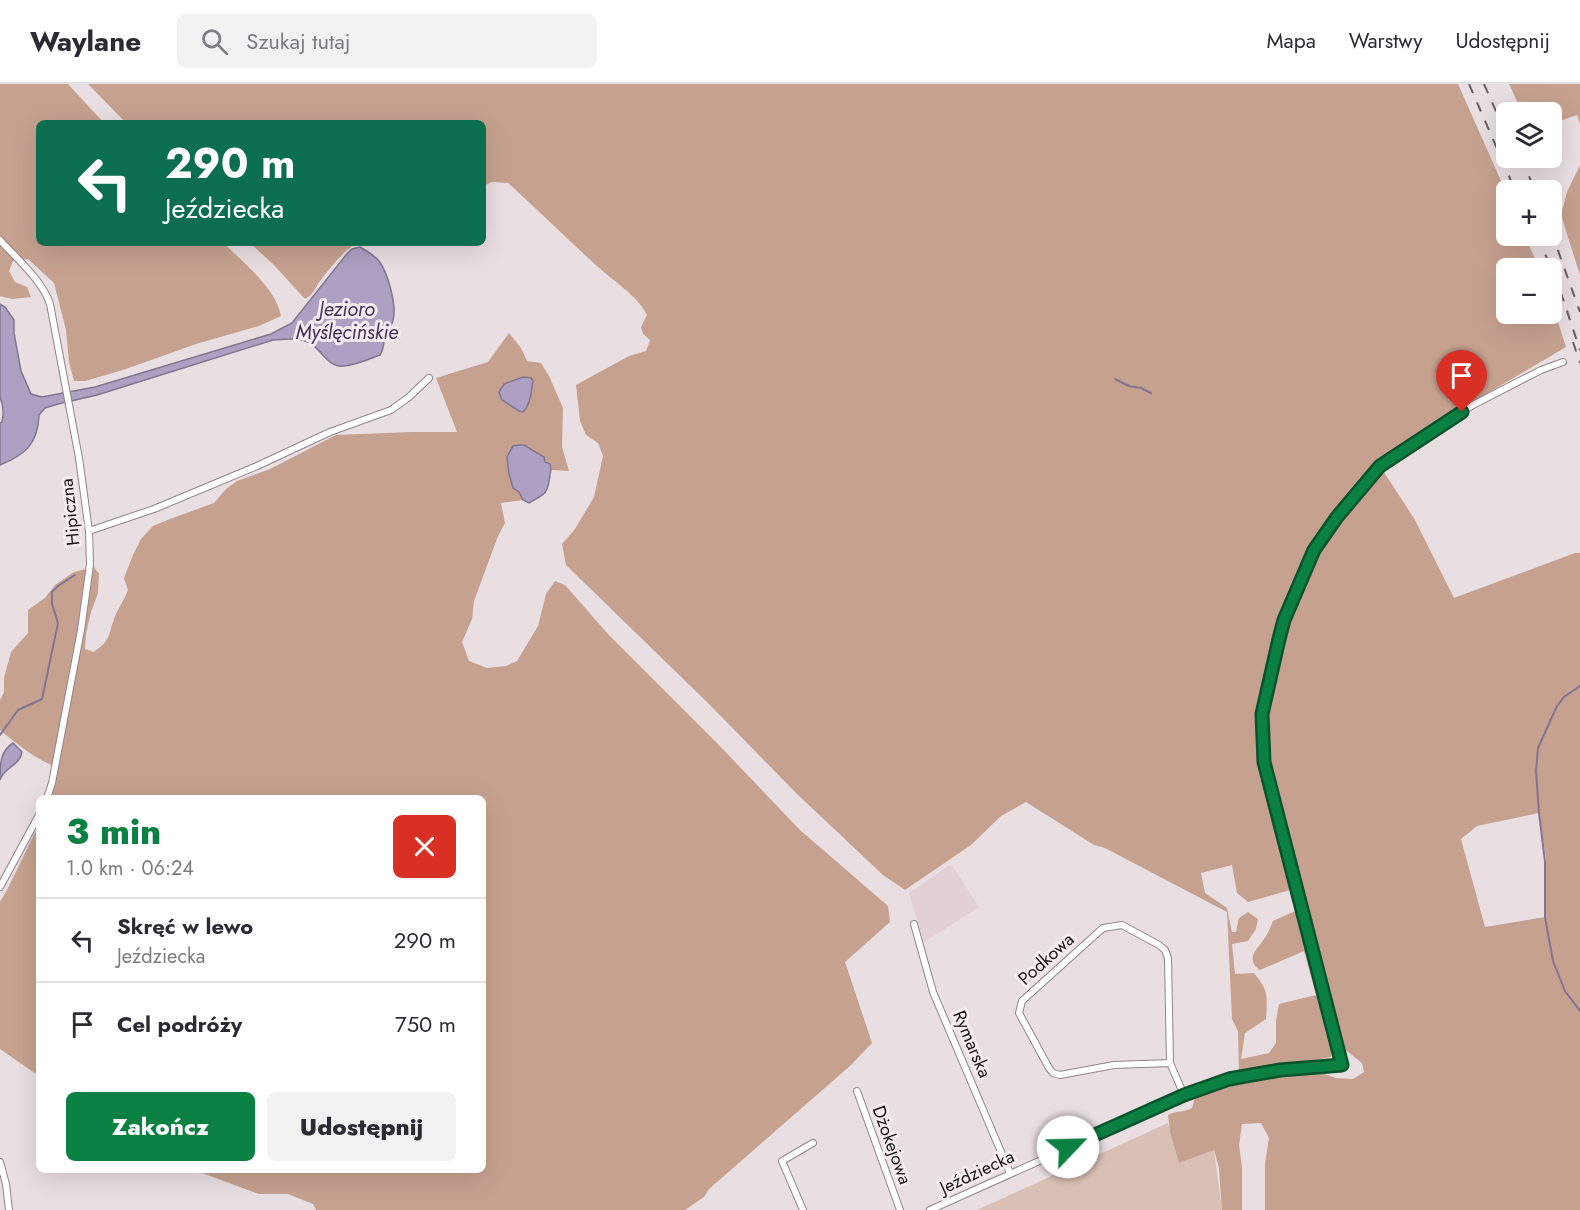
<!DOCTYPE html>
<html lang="pl">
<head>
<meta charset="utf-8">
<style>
	body { margin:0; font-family:Jost,sans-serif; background:#f2f2f3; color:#2b2b33; height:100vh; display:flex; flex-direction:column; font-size:22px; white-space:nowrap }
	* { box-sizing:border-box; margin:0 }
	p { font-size:20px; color:#7c7c81 }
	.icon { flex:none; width:33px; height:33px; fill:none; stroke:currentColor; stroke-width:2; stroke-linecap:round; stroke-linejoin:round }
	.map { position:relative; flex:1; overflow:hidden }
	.side { position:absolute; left:36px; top:711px; width:450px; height:378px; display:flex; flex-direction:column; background:#fff; border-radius:9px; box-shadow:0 6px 24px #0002 }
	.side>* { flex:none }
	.hud { position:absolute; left:36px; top:36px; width:450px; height:126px; border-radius:9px; box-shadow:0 6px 24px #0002; background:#0b6e4f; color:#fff; overflow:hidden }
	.fabs { position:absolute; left:1496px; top:18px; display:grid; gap:12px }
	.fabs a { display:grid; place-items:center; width:66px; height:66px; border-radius:9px; background:#fff; box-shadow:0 6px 24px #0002; font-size:30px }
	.pin { position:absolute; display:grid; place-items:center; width:51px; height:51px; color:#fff; margin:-62px -26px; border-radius:50% 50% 50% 0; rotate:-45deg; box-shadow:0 0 6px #0007 }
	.pin .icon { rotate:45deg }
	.me { position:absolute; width:66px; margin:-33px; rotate:66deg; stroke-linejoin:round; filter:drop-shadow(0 0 4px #0008) }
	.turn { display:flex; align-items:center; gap:21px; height:126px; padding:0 30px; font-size:27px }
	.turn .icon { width:78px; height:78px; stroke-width:2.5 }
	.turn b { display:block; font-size:42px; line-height:51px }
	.round { display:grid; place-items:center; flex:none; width:63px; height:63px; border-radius:9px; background:#f2f2f3 }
	.overview { display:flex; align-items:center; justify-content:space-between; height:102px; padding:0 30px }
	h1 { font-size:36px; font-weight:800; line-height:45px; color:#0b8043 }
	.action { display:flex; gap:12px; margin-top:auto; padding:12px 30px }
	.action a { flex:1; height:69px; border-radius:9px; background:#0b8043; color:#fff; font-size:24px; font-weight:800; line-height:69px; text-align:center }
	.action a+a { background:#f2f2f3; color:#2b2b33 }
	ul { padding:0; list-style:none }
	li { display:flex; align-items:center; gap:18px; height:84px; padding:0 30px; border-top:2px solid #e1e1e2 }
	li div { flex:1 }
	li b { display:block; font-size:22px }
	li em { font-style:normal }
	header { display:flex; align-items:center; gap:36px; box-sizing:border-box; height:84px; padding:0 30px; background:#fff; border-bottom:2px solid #e1e1e2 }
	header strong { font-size:28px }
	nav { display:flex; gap:33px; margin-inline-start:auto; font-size:21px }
	.search { width:420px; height:54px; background:#f2f2f3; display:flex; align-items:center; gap:15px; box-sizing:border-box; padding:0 21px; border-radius:9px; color:#7c7c81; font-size:22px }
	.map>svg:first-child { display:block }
</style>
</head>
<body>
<header>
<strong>Waylane</strong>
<div class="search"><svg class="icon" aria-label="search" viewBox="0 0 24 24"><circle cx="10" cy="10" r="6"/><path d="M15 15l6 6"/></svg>Szukaj tutaj</div>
<nav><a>Mapa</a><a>Warstwy</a><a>Udostępnij</a></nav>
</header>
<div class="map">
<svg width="1580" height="1126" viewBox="0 0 1580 1126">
	<rect width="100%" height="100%" fill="#e9dee2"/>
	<!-- built -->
	<polygon fill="#e3d0d6" points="951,780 979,823 924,858 909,809"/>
	<!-- green -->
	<polygon fill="#dac0b4" points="1168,1039 1179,1079 1214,1066 1222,1126 977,1126"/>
	<!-- forest -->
	<g fill="#c6a190" fill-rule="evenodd">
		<path d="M0 0H68L104 39H39V159H224C243 179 276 204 281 232L259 242 196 260 123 286 85 297H74L69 278 66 246 54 199 28 175 13 177 9 187 15 198 27 203 31 213 12 215 0 212Z"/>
		<path d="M88 0H1458L1506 108V152H1525L1539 184H1506V230H1551V216L1566 263 1461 325 1378 379 1415 436 1454 514 1575 469H1580V1126H1265V1079L1269 1054 1261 1039 1242 1040 1239 1061 1242 1084V1126H1222L1219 1084 1214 1066 1179 1079 1170 1048 1168 1031C1177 1026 1183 1029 1192 1024L1195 1013 1216 1005 1242 999 1305 989 1324 990 1336 994 1353 995 1364 988 1362 979 1343 964 1332 963 1331 973 1239 989 1238 947 1232 935 1227 828 1105 764 1094 761 1026 718 1001 732 971 761 905 806 883 791 797 710 710 621 566 481 562 460 575 445 594 413 603 372 598 359 586 351 580 337 576 301 629 272 646 267 650 256 643 250 641 243 647 231C637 211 613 197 597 182 567 155 538 126 508 99L492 98 483 102V39H126ZM1539 729 1546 775 1545 833 1485 843 1461 755 1477 742ZM1232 781 1237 809 1248 818 1290 806 1295 827 1273 837C1271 842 1269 847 1266 852 1260 863 1243 874 1260 886L1304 867 1316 911 1279 920 1276 937V959L1269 969 1241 975 1245 949 1266 935C1267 912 1269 907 1254 889L1235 890 1232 860 1248 857 1256 845 1258 835 1248 828 1239 834 1236 848H1232L1227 824 1205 809 1201 789Z"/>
		<polygon points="1509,0 1580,0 1580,40 1577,31 1551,40 1551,28 1522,28"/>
		<polygon points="1580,81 1580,191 1561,131 1567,108"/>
		<path d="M250 159H357C342 168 331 183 320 197 315 204 313 211 305 215L273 180Z"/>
		<path d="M509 249 521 264 527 277 541 279 549 292 563 324 562 363 569 387 552 386 550 380 524 361 513 362 507 373 509 390 513 404 519 408 523 416 501 419 505 439 498 452 474 517 472 535 462 558 469 577 487 584 506 582 517 577 538 542 546 510 555 497 565 501 607 549 715 657 800 746 888 822 890 838 845 878 872 959 850 982 709 1105 704 1113 685 1126H316L313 1120 288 1110H259L194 1086H483V714H52L57 683C36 676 17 660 0 646V616L4 608V594L11 568 28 549V526L45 514 55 501 74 488 94 483 99 490 98 509 91 528 86 550 85 565 93 568C113 557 108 546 117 528 121 520 125 514 128 506L124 494 133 471 141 455 153 442 170 435 214 419 226 405 237 397 270 385 336 351 411 348H457L436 294 488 278Z"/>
		<polygon points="39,740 39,992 0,965 0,818 7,806"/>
	</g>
	<!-- water -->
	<g fill="#aea0c2" stroke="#81768f" stroke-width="1.5">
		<path d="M360 163C367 167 374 171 379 177 388 189 397 222 393 236 392 242 387 247 385 253 383 260 384 265 380 271 369 275 356 281 344 282 328 284 322 266 310 259 300 253 285 255 273 256L97 311 58 320 45 324 39 331C38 360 25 371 0 381V339L2 338C4 329 4 322 0 313V220L5 223 14 236V249L21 287 31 310 42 313 95 303 271 250 292 239 346 171 352 165Z"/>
		<path d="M523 293 531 294 533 297C531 308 531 320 523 328L519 327 502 316 499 308 504 300Z"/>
		<path d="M520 361H524L544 373 545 378 550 380C552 389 551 382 550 391 548 409 546 410 529 419L523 416 519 408 513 404 509 390 507 373 513 362Z"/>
		<path d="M13 659 22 668C20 682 4 683 0 696 0 681 0 667 13 659Z"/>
	</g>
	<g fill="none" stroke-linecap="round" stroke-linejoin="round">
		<!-- stream -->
		<g stroke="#81768f" stroke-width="2">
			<polyline points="1115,295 1129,302 1141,304 1151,309"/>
			<polyline points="1580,602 1564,613 1557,622 1538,664 1536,687 1539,729 1545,778 1545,833 1553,877 1565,907 1580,927"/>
			<polyline points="0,651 18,626 42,615 58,539 52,520 52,508 58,502 75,491"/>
		</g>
		<!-- street casing -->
		<g stroke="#8f8589" stroke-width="8">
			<g id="street">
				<path d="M0 156C17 175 42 196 50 220L79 374 89 447 90 481 81 546 52 699 47 714"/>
				<polyline points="89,447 154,425 257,382 330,348 391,326 409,313 429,294"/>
				<polyline points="0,803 39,731"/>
				<polyline points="914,840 933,908 1010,1089"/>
				<polyline points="1170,979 1168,874 1165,866 1159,861 1122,841 1103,844 1022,917 1019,929 1049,984 1053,989 1060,991 1114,981 1170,979 1184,1011"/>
				<polyline points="857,1007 900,1126"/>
				<polyline points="0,1078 6,1100 9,1126"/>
				<polyline points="803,1126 782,1077 813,1059"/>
				<polyline points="930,1126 1204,1003 1253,990 1311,983 1342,981 1264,678 1262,630 1284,536 1314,466 1337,433 1380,382 1399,369 1473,321 1541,286 1563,278"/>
			</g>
		</g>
		<!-- street -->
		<use href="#street" stroke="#fff" stroke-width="6"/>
		<!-- rail -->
		<g stroke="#676063" stroke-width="2" stroke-dasharray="10 10" stroke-linecap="butt">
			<polyline points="1469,0 1515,106"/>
			<polyline points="1484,0 1506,50"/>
			<polyline points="1521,74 1535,106"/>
			<polyline points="1551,147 1580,228"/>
			<polyline points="1538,152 1562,212 1580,266"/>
			<polyline points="1573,258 1580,279"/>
		</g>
	</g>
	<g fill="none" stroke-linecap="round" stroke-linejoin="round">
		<!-- route casing -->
		<g stroke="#07532c" stroke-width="15">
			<polyline id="route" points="1068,1063 1184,1011 1229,995 1280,986 1342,981 1264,678 1262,630 1279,555 1284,536 1314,466 1337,433 1380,382 1462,328"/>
		</g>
		<!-- route -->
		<use href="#route" stroke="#0b8043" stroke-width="10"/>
	</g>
	<g text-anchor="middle" stroke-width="6" stroke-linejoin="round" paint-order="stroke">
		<!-- street labels -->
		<g font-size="18" fill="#191517" stroke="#f6ebef">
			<text transform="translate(70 428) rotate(-96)" y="6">Hipiczna</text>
			<text transform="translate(1046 875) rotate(-42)" y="6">Podkowa</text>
			<text transform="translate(972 960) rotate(67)" y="6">Rymarska</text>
			<text transform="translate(892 1061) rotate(70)" y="6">Dżokejowa</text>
			<text transform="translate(977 1088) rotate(-25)" y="6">Jeździecka</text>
		</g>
		<!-- water labels -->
		<g font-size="20" font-style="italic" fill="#432e5c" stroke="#f6ebef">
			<text x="347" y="232">Jezioro<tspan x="347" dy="23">Myślęcińskie</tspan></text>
		</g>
	</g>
</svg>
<div class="fabs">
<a><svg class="icon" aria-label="layers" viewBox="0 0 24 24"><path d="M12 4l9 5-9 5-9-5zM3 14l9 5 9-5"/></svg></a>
<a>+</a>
<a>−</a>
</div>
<div class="pin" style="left:1462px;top:328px;background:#d93025"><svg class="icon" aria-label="arrive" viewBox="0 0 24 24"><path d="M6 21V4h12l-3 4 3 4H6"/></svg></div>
<svg class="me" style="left:1068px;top:1063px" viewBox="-20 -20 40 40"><circle r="19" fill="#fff"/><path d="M0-13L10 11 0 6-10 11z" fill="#0b8043"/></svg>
<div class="hud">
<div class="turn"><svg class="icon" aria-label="left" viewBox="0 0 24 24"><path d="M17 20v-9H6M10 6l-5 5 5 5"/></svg><div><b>290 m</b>Jeździecka</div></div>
</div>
<section class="side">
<div class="overview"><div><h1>3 min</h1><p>1.0 km · 06:24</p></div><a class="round" style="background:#d93025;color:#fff"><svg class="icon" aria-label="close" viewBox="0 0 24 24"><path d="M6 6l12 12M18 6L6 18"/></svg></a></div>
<ul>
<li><svg class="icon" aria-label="left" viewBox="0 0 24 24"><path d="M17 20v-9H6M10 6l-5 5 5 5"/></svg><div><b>Skręć w lewo</b><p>Jeździecka</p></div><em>290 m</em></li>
<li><svg class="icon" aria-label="arrive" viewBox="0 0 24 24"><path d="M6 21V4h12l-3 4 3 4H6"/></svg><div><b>Cel podróży</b></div><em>750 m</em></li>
</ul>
<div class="action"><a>Zakończ</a><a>Udostępnij</a></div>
</section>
</div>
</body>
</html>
